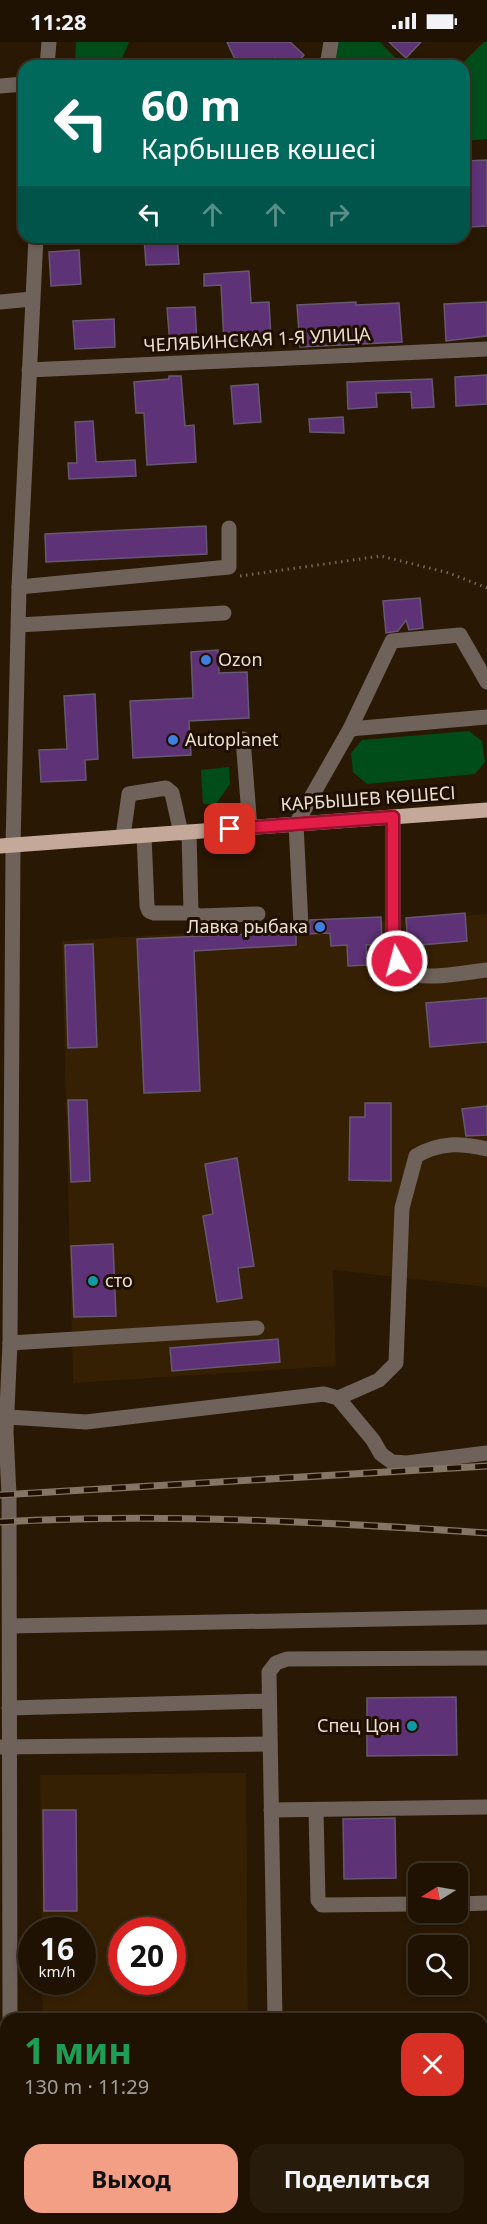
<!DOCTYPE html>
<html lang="ru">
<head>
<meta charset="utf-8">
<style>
	body { margin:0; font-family:"Noto Sans",sans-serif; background:#271b0c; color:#f1f3f6; height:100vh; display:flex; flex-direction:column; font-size:22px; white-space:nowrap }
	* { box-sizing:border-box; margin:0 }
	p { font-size:20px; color:#a19e99 }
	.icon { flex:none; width:33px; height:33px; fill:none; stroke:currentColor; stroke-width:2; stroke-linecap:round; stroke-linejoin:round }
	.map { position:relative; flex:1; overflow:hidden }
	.drawer { position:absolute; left:0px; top:1971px; width:488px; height:212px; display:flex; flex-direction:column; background:#1f1202; border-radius:18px 18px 0 0; box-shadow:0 3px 9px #0003,0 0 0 2px #3c3224 }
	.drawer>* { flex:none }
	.guide { position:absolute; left:18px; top:18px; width:452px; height:183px; border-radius:18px; box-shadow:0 3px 9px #0003,0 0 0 2px #3c3224; background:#00695c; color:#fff; overflow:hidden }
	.needle { width:39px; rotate:259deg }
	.buttons { position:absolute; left:408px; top:1821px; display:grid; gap:12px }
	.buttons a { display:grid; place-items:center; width:60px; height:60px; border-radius:12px; background:#1f1202; box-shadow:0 3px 9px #0003,0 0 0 2px #3c3224; font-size:30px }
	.speed { position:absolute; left:18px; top:1875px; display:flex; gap:12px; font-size:30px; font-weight:700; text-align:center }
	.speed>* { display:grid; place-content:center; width:78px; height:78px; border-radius:50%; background:#1f1202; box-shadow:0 3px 9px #0003,0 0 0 2px #3c3224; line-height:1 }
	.speed small { font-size:15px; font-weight:400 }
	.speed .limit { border:9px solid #d22; background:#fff; color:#111 }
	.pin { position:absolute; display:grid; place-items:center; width:51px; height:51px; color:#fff; margin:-26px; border-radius:12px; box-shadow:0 3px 9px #0006 }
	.me { position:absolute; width:66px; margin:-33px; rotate:353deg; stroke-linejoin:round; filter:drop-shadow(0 0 4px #0008) }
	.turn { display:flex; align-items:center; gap:21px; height:126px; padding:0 24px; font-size:27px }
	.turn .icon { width:78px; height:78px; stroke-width:2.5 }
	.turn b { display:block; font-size:42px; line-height:51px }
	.lanes { display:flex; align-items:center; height:57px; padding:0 24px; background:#0003; justify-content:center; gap:30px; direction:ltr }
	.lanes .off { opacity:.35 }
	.round { display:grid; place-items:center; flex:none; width:63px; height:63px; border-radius:18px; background:#271b0c }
	.head { display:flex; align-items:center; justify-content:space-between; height:102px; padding:0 24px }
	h1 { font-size:36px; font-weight:700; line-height:45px; color:#1e9e55 }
	.cta { display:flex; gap:12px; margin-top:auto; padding:12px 24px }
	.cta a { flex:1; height:69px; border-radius:18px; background:#f39f85; color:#111; font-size:24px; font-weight:700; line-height:69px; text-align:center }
	.cta a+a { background:#271b0c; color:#f1f3f6 }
	.status { display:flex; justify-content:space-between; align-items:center; height:42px; padding:0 30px; background:#1f1202; direction:ltr }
	.status svg { height:16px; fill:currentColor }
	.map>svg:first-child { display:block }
</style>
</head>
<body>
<div class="status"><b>11:28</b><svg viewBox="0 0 49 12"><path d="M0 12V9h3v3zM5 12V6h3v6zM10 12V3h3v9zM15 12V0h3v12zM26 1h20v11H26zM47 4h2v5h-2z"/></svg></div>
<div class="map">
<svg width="487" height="2182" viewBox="0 0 487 2182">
	<rect width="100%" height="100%" fill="#291803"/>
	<!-- built -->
	<g fill="#362003" fill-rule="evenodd">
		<polygon points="487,872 487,1245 333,1228 336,1324 73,1341 62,899"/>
		<path d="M246 1731 248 1977H43L42 1940H82V1888H42L40 1733ZM122 1888H172V1940H122Z"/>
		<polygon points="250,2177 250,2182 44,2182 44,2176"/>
	</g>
	<!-- green -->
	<g fill="#014d1a">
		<polygon points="76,0 129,0 119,24 68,24 68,22 75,22"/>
		<polygon points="337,0 380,0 403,24 333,24"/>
		<polygon points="484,0 487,0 487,97 464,99 464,24 460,24"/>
		<polygon points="469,689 482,699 485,720 475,732 367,742 353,730 351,711 362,698"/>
		<polygon points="229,725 230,742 216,762 203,762 201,728"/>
	</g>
	<!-- building -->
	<g fill="#5e3276" stroke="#675871" stroke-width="1.5">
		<polygon points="227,0 290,0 304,13 294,24 284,24 275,16 267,24 246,24 234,15"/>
		<polygon points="389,0 421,0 406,16"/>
		<polygon points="487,118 487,184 470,185 466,119"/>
		<polygon points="144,195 177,195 179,222 146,223"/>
		<polygon points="79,208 81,242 51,244 49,210"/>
		<polygon points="249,229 251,261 269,260 271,297 224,300 221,243 204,244 204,232"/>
		<polygon points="356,260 356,263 399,261 402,300 300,305 297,263"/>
		<polygon points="487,260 487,294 446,299 444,262"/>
		<polygon points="195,265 197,301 170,303 167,266"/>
		<polygon points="114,277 115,305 75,307 73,279"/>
		<polygon points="487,333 487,362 456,364 455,335"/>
		<polygon points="169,334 181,334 185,384 194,383 196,420 147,423 144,371 136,371 134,340 169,337"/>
		<polygon points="432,337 434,365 412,366 411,350 376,351 377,365 348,367 347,340"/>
		<polygon points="258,342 261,380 234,382 231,344"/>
		<polygon points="343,375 344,391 310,390 309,377"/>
		<polygon points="93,379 96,420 135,418 136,434 69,437 68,421 77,421 75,380"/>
		<polygon points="206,484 207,512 46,520 45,492"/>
		<polygon points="420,556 423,586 409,588 406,578 398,589 386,591 383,559"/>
		<polygon points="218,608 219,631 247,630 249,676 189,679 191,713 133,716 130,659 193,656 191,610"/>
		<polygon points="95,652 98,717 85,718 86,738 41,740 39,708 67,707 64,654"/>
		<polygon points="465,871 467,899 408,904 406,876"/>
		<polygon points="381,875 382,902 366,903 367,923 348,924 347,903 331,904 330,891 306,892 310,888 310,878"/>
		<polygon points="293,890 296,892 296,903 194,909 200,1049 144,1051 137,897"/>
		<polygon points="93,902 97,1005 68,1006 65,903"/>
		<polygon points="487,956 487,1000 430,1005 426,961"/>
		<polygon points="68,1058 87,1058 90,1139 71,1140"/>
		<polygon points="365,1061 391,1061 391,1139 349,1138 350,1075 365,1075"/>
		<polygon points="487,1064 487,1093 466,1094 462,1067"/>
		<polygon points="237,1116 254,1224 238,1226 242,1256 217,1260 203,1174 213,1172 205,1122"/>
		<polygon points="113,1202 116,1274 74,1275 71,1204"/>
		<polygon points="278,1297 280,1320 172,1329 170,1306"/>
		<polygon points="456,1655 457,1713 367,1714 367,1656"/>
		<polygon points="43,1768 76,1768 77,1869 44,1869"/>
		<polygon points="395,1776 396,1836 344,1837 343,1777"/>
	</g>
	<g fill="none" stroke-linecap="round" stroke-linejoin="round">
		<!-- path -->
		<polyline stroke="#766755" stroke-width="3" stroke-dasharray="1.5 4.5" stroke-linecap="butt" points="240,534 381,514 449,531 487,546"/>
		<!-- minor -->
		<g stroke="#6f625b" stroke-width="15">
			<polyline points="47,24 49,0"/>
			<polyline points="324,24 328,18 331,0"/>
			<polyline points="0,44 24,42"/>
			<polyline points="0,260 32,257"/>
			<polyline points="29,328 487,307"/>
			<polyline points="19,545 229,525 229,486"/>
			<polyline points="19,583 224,571"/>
			<polyline points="350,687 487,675"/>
			<polyline points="243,697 250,786"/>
			<path d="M393 775V904C395 913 397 923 406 929 422 940 467 930 487 928"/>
			<polyline points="189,790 191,871"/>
			<polyline points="144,793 147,864 149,869 154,871 191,871 200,874 258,872"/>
			<polyline points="123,794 129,752 166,746 172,751 181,791"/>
			<polyline points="301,884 296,782 350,687 392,599 460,593 487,640"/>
			<polyline points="10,1301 257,1286"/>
			<path d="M338 1356 379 1338 396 1321 402 1166 416 1114C440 1100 460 1101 487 1107"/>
			<polyline points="8,1375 86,1380 324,1352 338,1356 373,1398 381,1412 392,1420 407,1421 487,1411"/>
			<polyline points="10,1584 487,1575"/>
			<polyline points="9,1666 269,1659"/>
			<polyline points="0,1705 270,1702"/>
			<polyline points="271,1768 487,1765"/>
			<polyline points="316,1768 318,1858 322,1863 418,1862"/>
			<polyline points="458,1862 487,1861"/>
			<polyline points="10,1977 9,1453 6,1390 10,1301 13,804 19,545 36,195"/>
			<polyline points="275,1977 269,1630 276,1621 287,1617 487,1616"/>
			<polyline points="0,2164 6,2164"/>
			<polyline points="10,2176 10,2182"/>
		</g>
		<!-- major -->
		<polyline stroke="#c4a99b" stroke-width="15" points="0,804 487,768"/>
		<!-- rail casing -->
		<g stroke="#847564" stroke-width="7">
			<g id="rail">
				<polyline points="0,1453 487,1424"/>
				<path d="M0 1480C163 1471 325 1480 487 1491"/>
			</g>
		</g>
		<!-- rail -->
		<use href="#rail" stroke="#1f0f00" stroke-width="4.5" stroke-dasharray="14" stroke-linecap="butt"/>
	</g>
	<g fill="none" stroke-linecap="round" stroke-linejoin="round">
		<!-- route casing -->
		<g stroke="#92132f" stroke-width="15">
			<polyline id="route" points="230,787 393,775 393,904 397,919"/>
		</g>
		<!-- route -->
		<use href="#route" stroke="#e11d48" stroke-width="10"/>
	</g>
	<!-- markers -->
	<g fill="#3f7fe0" stroke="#1f0f00" stroke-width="2">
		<circle cx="206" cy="618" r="6"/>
		<circle cx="173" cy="698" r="6"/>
		<circle cx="320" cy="885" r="6"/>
	</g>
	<g fill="#0f9aa8" stroke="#1f0f00" stroke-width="2">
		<circle cx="93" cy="1239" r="6"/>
		<circle cx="412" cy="1684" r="6"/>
	</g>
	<g text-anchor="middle" stroke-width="6" stroke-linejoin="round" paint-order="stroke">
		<!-- street labels -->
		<g font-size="18" fill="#ece0d3" stroke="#1f0f00">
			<text transform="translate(257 298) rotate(-3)" y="6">ЧЕЛЯБИНСКАЯ 1-Я УЛИЦА</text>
			<text transform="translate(368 757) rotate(-4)" y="6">КАРБЫШЕВ КӨШЕСІ</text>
		</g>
		<!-- poi labels -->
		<g font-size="18" fill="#ece0d3" stroke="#1f0f00" text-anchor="start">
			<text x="218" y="624">Ozon</text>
			<text x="185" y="704">Autoplanet</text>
			<text x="308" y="891" text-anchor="end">Лавка рыбака</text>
			<text x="105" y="1245">сто</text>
			<text x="400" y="1690" text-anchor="end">Спец Цон</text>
		</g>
	</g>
</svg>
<div class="buttons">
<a><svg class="needle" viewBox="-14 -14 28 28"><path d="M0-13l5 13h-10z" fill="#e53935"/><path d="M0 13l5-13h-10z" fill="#a19e99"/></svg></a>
<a><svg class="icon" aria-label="search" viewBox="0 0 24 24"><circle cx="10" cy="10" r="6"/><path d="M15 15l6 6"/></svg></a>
</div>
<div class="speed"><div>16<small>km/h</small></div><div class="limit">20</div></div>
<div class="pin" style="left:230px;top:787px;background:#d93025"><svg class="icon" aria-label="arrive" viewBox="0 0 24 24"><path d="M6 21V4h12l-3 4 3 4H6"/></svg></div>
<svg class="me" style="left:397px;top:919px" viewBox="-20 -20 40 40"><circle r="17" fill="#e11d48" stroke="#fff" stroke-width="3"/><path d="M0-11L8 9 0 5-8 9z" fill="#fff"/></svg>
<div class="guide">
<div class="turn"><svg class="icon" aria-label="left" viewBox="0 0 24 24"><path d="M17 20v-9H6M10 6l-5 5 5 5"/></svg><div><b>60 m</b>Карбышев көшесі</div></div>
<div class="lanes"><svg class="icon" aria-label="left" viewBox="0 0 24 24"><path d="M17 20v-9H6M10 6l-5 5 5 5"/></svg><svg class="icon off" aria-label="ahead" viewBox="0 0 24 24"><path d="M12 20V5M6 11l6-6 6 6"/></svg><svg class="icon off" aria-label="ahead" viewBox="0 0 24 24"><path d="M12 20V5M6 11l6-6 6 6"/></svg><svg class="icon off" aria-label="right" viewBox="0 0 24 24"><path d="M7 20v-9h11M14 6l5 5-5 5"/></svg></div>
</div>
<section class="drawer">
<div class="head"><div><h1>1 мин</h1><p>130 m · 11:29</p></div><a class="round" style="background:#d93025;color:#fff"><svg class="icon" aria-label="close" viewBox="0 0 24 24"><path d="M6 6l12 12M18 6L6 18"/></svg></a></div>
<div class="cta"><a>Выход</a><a>Поделиться</a></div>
</section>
</div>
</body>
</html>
